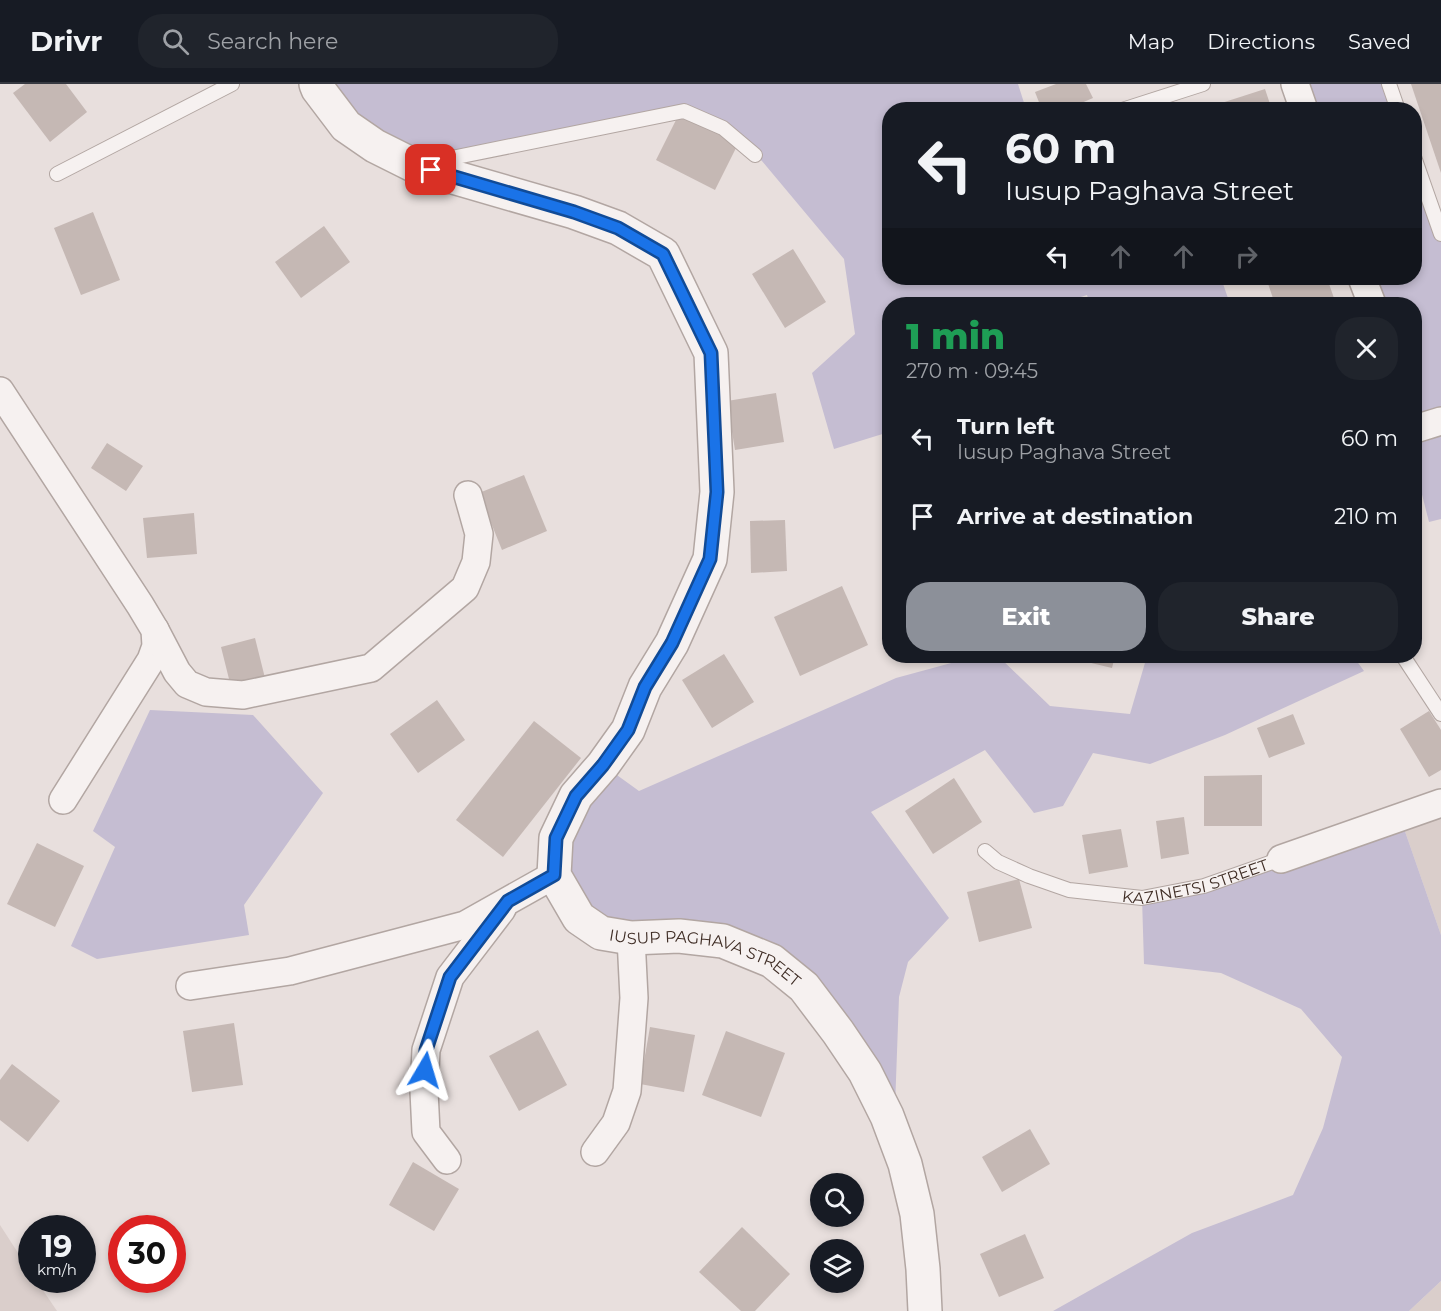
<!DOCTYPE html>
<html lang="en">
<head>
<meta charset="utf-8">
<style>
	body { margin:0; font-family:Montserrat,sans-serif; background:#20242c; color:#f1f3f6; height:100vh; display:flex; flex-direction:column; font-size:22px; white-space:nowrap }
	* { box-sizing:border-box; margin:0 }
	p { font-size:20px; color:#9ea1a6 }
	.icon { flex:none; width:33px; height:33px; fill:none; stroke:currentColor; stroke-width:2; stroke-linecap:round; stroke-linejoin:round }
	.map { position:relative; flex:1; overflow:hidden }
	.drawer { position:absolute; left:882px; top:213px; width:540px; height:366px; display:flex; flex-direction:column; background:#171b24; border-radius:24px; box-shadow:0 3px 9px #0003 }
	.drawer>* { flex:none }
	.banner { position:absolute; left:882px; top:18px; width:540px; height:183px; border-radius:24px; box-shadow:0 3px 9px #0003; background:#171b24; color:#f1f3f6; overflow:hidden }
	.tools { position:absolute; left:810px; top:1089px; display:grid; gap:12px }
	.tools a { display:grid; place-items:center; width:54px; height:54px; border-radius:50%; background:#171b24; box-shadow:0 3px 9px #0003; font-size:30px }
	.speed { position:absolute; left:18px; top:1131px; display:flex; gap:12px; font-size:30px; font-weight:700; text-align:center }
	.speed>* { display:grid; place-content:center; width:78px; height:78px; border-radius:50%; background:#171b24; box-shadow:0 3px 9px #0003; line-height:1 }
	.speed small { font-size:15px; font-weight:400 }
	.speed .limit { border:9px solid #d22; background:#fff; color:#111 }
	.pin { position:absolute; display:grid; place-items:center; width:51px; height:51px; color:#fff; margin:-26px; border-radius:12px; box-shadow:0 3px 9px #0006 }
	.me { position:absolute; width:66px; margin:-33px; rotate:7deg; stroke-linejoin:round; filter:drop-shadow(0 0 4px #0008) }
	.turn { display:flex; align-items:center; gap:21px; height:126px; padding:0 24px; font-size:27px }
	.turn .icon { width:78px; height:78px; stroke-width:2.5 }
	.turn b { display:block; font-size:42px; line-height:51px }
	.lanes { display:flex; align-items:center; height:57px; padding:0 24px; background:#0003; justify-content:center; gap:30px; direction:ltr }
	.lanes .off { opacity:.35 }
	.round { display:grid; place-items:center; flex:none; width:63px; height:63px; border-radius:24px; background:#20242c }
	.head { display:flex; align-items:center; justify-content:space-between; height:102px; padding:0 24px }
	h1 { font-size:36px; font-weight:800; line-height:45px; color:#1e9e55 }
	.cta { display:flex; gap:12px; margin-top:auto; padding:12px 24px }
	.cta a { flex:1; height:69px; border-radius:24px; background:#8c9099; color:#fff; font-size:24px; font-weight:800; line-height:69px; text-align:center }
	.cta a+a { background:#20242c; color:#f1f3f6 }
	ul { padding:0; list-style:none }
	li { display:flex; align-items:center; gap:18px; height:78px; padding:0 24px }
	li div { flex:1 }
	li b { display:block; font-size:22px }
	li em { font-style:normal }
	header { display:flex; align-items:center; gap:36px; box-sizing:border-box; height:84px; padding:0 30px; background:#171b24; border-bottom:2px solid #363941 }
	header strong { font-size:28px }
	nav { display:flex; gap:33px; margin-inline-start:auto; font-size:21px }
	.search { width:420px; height:54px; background:#20242c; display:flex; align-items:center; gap:15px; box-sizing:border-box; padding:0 21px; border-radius:24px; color:#9ea1a6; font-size:22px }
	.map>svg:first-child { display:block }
</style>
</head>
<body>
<header>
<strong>Drivr</strong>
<div class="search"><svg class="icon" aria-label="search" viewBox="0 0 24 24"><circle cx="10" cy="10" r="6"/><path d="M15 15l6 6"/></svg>Search here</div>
<nav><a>Map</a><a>Directions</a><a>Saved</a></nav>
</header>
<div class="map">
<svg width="1441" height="1227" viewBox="0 0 1441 1227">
	<rect width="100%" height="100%" fill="#e8dfdd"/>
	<!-- built -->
	<g fill="#dacecb">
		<polygon points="1441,719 1441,851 1400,733"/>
		<polygon points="0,1141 31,1189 32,1196 36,1196 57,1227 0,1227"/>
		<polygon points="1441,1197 1441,1227 1409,1227"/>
	</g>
	<!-- green -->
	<g fill="#c5bdd2">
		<polygon points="316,0 1018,0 1026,25 890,26 890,194 1221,194 1230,220 1090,220 1087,211 1059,220 890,220 889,348 834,365 812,289 855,250 844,175 762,77 723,44 684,27 415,82"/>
		<polygon points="1295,0 1391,0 1399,25 1304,25"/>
		<polygon points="1415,70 1441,148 1441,337 1415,344 1414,220 1372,220 1362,194 1414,194"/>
		<polygon points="1441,347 1441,435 1429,438 1415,383 1414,354"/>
		<polygon points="977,572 998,572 1050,622 1130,630 1147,572 1353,572 1364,587 1225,651 1150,680 1093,669 1063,722 1034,729 985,666 871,728 949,834 908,878 899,913 894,1051 772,877 579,834 556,754 603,681 639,707 896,594"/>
		<polygon points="150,626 253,631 323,709 244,821 249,851 97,875 71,862 115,763 93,747"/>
		<polygon points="1400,733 1441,851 1441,1197 1409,1227 1053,1227 1192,1149 1293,1111 1323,1044 1342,973 1301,925 1221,889 1144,880 1142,814 1204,802"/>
	</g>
	<!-- building -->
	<g fill="#c5b8b4">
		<polygon points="25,0 66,0 87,28 50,58 13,9"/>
		<polygon points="1056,0 1086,0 1093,14 1065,26 1042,26 1035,8"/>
		<polygon points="1411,0 1441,0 1441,89"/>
		<polygon points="1265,5 1272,26 1210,26 1209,23"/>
		<polygon points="681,26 740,56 715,106 656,76"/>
		<polygon points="93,128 120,196 81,211 54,144"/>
		<polygon points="324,142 350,178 301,214 275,178"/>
		<polygon points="793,165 826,218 785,244 752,190"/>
		<polygon points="1266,194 1327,194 1336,220 1275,220"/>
		<polygon points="776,309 784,358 735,366 727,317"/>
		<polygon points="107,359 143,382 126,407 91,384"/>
		<polygon points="524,391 547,447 502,466 479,409"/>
		<polygon points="194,429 197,470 147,474 143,434"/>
		<polygon points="785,436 787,487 751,489 750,437"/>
		<polygon points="842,502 868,561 800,592 774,533"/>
		<polygon points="255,554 265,594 231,603 221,563"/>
		<polygon points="724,570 754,618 712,644 682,596"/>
		<polygon points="1062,572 1115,572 1112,584"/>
		<polygon points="437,616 465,656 418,689 390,650"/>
		<polygon points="1429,627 1441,646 1441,686 1429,693 1400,645"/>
		<polygon points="1293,630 1305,660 1269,674 1257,644"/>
		<polygon points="534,637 581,674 503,773 456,736"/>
		<polygon points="1262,691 1262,742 1204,742 1204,692"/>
		<polygon points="954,694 982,738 933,770 905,727"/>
		<polygon points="1184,733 1189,770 1161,775 1156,737"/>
		<polygon points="1121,745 1128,783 1089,790 1082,751"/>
		<polygon points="37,759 84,782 55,843 7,820"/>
		<polygon points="1019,795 1032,844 979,858 967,808"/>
		<polygon points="234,939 243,1001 192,1008 183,947"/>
		<polygon points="650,943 695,951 684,1008 640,1000"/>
		<polygon points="538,946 567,1001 519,1027 489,972"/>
		<polygon points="726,947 785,969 761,1033 702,1011"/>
		<polygon points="12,980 60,1017 28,1058 0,1036 0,996"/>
		<polygon points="1030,1045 1050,1080 1002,1108 982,1073"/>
		<polygon points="413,1078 459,1105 434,1147 389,1121"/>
		<polygon points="742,1143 790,1190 755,1227 741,1227 699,1188"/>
		<polygon points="1025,1150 1044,1194 999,1213 980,1170"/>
	</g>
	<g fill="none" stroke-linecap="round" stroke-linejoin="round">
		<!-- service casing -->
		<g stroke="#b2a6a2" stroke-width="16">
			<g id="service">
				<polyline points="1389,0 1398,26"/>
				<polyline points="1122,26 1203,0"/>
				<polyline points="1414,73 1441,150"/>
				<polyline points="432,78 684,27 723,44 755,71"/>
				<polyline points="57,90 232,0"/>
				<polyline points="1403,572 1441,630"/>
				<path id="s1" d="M985 767 998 778 1029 792 1069 806 1142 814 1204 802 1281 775"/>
			</g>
		</g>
		<!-- minor casing -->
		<g stroke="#b2a6a2" stroke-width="30">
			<g id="minor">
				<polyline points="1295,0 1304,26"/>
				<polyline points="1362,194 1372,220"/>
				<polyline points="0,307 140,521 155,546 156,562 151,576 63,716"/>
				<polyline points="1414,344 1415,345 1441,337"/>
				<polyline points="155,546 177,588 187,600 206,608 243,611 371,584 465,504 476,478 479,450 468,411"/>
				<polyline points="1281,775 1441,719"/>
				<polyline points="190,902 290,887 465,841 554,791"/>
				<polyline points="595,1068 616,1039 627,1007 634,914 631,854"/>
				<polyline points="447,1076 426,1048 424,1007 426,966 450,893 502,825"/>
			</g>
		</g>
		<!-- tertiary casing -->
		<g stroke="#b2a6a2" stroke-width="36">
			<g id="tertiary">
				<path id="s2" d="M316 0 318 5 346 42 375 62 415 82 574 128 618 144 663 170 711 269 717 408 710 475 672 559 645 603 628 646 603 681 576 712 556 754 554 791 579 834 601 849 631 854 679 852 723 857 772 877 804 903 838 948 865 988 887 1032 905 1080 917 1130 923 1185 925 1227"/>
			</g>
		</g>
		<!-- service -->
		<use href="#service" stroke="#f6f1f0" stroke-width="14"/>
		<!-- minor -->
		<use href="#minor" stroke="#f6f1f0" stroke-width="27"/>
		<!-- tertiary -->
		<use href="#tertiary" stroke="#f6f1f0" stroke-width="33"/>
	</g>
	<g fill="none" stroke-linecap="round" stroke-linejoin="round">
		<!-- route casing -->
		<g stroke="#114b97" stroke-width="15">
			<polyline id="route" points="425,986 426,966 450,893 508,817 554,791 556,754 576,712 603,681 628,646 645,603 672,559 710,475 717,408 711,269 663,170 618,144 574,128 431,86"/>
		</g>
		<!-- route -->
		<use href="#route" stroke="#1a73e8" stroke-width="10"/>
	</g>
	<g text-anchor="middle" stroke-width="6" stroke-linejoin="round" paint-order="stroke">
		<!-- street labels -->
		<g font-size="16" fill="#3f2d25" stroke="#f5eeec">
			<text dy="6" stroke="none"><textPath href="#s1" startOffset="222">KAZINETSI STREET</textPath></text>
			<text dy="6" stroke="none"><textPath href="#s2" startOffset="1256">IUSUP PAGHAVA STREET</textPath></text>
		</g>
	</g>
</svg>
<div class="tools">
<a><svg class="icon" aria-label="search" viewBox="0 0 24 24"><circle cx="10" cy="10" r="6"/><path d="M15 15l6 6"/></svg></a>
<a><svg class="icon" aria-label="layers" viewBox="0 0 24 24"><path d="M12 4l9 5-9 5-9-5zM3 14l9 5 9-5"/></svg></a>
</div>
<div class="speed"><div>19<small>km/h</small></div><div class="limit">30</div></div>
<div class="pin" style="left:431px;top:86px;background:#d93025"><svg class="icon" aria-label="arrive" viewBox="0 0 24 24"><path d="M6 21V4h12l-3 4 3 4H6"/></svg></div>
<svg class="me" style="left:425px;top:986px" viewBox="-20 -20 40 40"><path d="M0-17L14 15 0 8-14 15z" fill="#1a73e8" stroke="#fff" stroke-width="4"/></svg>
<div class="banner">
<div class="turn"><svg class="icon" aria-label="left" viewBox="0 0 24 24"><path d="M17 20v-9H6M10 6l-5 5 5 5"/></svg><div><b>60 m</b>Iusup Paghava Street</div></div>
<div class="lanes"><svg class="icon" aria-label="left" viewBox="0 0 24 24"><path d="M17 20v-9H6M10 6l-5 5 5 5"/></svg><svg class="icon off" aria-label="ahead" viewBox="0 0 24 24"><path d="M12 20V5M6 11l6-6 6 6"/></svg><svg class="icon off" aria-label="ahead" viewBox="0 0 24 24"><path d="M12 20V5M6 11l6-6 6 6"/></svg><svg class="icon off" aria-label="right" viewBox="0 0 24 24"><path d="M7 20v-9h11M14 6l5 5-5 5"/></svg></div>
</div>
<section class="drawer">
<div class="head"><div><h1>1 min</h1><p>270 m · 09:45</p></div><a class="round"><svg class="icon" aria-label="close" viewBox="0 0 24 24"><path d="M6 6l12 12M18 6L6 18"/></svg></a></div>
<ul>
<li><svg class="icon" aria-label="left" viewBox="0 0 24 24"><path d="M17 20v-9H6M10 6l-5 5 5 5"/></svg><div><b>Turn left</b><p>Iusup Paghava Street</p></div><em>60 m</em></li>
<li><svg class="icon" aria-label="arrive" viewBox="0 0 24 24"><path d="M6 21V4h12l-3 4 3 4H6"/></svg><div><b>Arrive at destination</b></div><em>210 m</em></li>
</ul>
<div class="cta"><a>Exit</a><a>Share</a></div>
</section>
</div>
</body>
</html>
